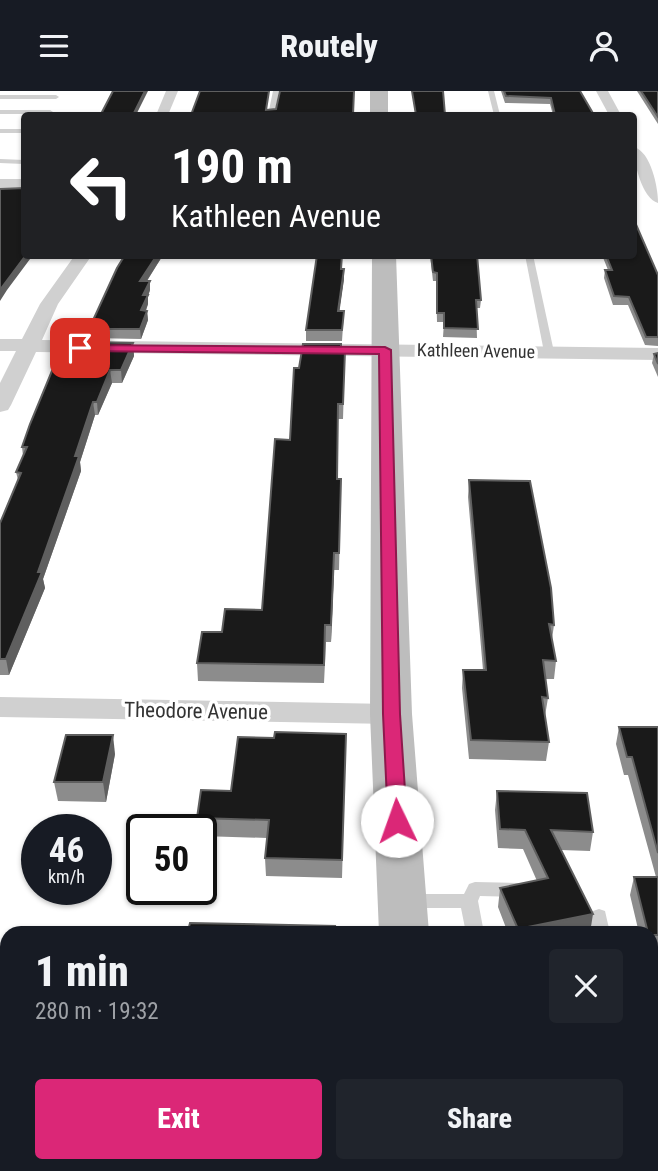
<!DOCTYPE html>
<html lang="en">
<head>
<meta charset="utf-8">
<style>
	body { margin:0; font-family:"Roboto Condensed",sans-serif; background:#20242c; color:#f1f3f6; height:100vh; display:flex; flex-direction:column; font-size:26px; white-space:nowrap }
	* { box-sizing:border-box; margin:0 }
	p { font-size:23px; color:#9ea1a6 }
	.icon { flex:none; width:38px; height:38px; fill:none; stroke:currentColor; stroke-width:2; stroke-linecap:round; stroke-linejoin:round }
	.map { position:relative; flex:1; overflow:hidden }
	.side { position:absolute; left:0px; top:835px; width:658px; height:247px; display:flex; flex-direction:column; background:#171b24; border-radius:21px 21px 0 0; box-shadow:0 2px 5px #0004 }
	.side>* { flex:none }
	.guide { position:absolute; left:21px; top:21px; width:616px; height:147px; border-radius:7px; box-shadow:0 2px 5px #0004; background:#202124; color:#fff; overflow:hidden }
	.speed { position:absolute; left:21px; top:723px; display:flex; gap:14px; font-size:35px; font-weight:700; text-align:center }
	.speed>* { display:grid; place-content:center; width:91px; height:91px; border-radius:50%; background:#171b24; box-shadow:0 2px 5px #0004; line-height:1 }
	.speed small { font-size:18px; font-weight:400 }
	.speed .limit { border:4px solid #111; border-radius:10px; background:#fff; color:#111 }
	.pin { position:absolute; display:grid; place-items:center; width:60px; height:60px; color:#fff; margin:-30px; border-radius:14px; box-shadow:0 4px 10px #0006 }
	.me { position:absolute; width:77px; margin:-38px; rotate:357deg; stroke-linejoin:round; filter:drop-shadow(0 0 5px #0008) }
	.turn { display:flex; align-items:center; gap:24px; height:147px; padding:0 35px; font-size:32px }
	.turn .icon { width:91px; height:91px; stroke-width:2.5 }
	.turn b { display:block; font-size:49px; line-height:60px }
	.round { display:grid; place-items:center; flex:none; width:74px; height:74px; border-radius:7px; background:#20242c }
	.headline { display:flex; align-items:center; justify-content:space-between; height:119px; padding:0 35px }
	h1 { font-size:42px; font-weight:800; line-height:52px }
	.action { display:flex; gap:14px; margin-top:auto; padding:14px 35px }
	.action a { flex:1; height:80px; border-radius:7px; background:#db2777; color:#fff; font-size:28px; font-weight:800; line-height:80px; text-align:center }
	.action a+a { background:#20242c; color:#f1f3f6 }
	header { display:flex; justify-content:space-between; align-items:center; height:91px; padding:0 35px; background:#171b24; font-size:32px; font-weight:800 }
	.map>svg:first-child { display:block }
</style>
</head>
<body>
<header><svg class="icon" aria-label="menu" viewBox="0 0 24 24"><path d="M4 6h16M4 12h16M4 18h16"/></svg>Routely<svg class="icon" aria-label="person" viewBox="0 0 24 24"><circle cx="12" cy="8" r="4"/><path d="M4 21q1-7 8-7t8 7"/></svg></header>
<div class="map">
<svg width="658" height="1080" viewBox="0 0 658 1080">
	<rect width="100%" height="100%" fill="#fff"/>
	<!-- green -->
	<polygon fill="#e6ecdf" points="658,1035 658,1080 581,1080 582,1075 651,1074 651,1036"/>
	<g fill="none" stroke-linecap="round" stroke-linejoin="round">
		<!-- service -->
		<g fill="#d0d0d0" fill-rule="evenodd">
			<polygon points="273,0 279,0 274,24 268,24"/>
			<polygon points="488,0 494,0 500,24 494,24"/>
			<polygon points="0,4 56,4 59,6 56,8 0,8"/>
			<polygon points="0,19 50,19 53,21 50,23 0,23"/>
			<rect x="0" y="38" width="24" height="4"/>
			<polygon points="0,68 24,69 24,73 0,72"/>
			<polygon points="525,164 533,164 554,261 553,263 544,261"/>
			<polygon points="475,791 519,792 525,794 528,799 525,804 519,806 480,805 478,810 484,842 466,842 461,817 408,817 402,815 399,810 402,805 408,803 464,803 469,793"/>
			<polygon points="599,818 605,820 610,842 592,842 590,825 593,820"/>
		</g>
		<!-- minor -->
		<g fill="#d0d0d0" fill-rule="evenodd">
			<polygon points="166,0 178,0 168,24 156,24"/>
			<polygon points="596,0 608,0 621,24 609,24"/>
			<path d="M634 56C651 61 658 96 658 112 642 108 633 70 634 56Z"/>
			<rect x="0" y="88" width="24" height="10"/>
			<polygon points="75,164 92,164 58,213 42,249 658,257 658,269 36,261 11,314 8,319 0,321 0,292 16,260 0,260 0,248 22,248 40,213"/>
			<polygon points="0,606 391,613 402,616 406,623 402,630 391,633 0,626"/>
		</g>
		<!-- secondary -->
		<g fill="#bdbdbd" fill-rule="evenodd">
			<rect x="370" y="0" width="18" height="24"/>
			<polygon points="372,164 396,164 412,623 429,842 379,842 370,623"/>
			<polygon points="658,908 658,952 651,953 651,909"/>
			<polygon points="658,978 658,1028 651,1029 651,979"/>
			<polygon points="7,1031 7,1074 29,1074 19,1080 0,1080 0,1033"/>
			<polygon points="250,1074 332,1074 330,1080 247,1080"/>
			<polygon points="383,1074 441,1074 442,1080 382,1080"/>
		</g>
	</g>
	<!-- wall -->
	<g fill="#8c8c8c">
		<polygon points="501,0 580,0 594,24 553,24 550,13 505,12"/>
		<polygon points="637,0 658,0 658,33"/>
		<polygon points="125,164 163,164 147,190 150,190 150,199 148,205 148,213 146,220 147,220 148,229 141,248 90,247 89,238"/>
		<polygon points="430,164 477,164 481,209 480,217 476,217 477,247 443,246 444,231 437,231 436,190 433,190"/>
		<polygon points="602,164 634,164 658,184 658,255 645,254 628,214 613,214 604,187 605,179 608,179"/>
		<polygon points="342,178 344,188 339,220 344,220 342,250 306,250 306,239"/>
		<polygon points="133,252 134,265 122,292 112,292 98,324 95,324 80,371 81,380 43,488 45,497 9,584 0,584 0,432 18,389 16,381 23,365 22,356"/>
		<polygon points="345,260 343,328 338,328 337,388 341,388 339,479 334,479 331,551 326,551 324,592 198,590 197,572 222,541 262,519 290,349 299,277"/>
		<polygon points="658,262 658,286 652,272 654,263"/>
		<polygon points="469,389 554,534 552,548 556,570 554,588 545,588 548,607 545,625 549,651 546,670 469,668 462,597 463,579 483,579 468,406"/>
		<polygon points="619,636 658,636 658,862 651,862 651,842 639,842 630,804 634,786 656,786 628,684 624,684 616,653"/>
		<polygon points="346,643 342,787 266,785 265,767 267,747 201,745 201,738 198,738 197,727 231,700 274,647"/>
		<polygon points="115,663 106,711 58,710 54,691"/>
		<polygon points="497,700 593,741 590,760 561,759 590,842 508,842 498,816 500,797 537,790 523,758 498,757 495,719"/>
	</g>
	<!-- shaded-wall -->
	<g fill="#5f5f5f">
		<polygon points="145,0 148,0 136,24 133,24"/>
		<polygon points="26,164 33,164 7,199 0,210 0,199"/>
		<polygon points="157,164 163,164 141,199 140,190"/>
		<polygon points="344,178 344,188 338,231 338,220"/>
		<polygon points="150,190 150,199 148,205 148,213 142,229 141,219 143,204"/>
		<polygon points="147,220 148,229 141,248 140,238"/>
		<polygon points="133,252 134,265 122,292 121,279"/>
		<polygon points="110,279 112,292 98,324 97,311"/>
		<polygon points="93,311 95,324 80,371 81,380 43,488 45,497 9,584 6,568 38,481"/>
		<polygon points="334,462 334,479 331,551 331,534"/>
		<polygon points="113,644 115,663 106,711 103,691"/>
		<polygon points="593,823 590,842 517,842 518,838"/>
	</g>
	<!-- building -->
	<g fill="#1a1a1a" stroke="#5f5f5f" stroke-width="2">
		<polygon points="113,0 145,0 133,24 106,24 107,23 101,23"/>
		<polygon points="200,0 269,0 266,19 276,18 280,0 354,0 353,24 191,24"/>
		<polygon points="412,0 443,0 445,24 416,24"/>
		<polygon points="504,0 580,0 594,24 555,24 551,7 506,5"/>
		<polygon points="641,0 658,0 658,26"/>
		<polygon points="24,97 24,164 26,164 0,199 0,98"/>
		<polygon points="634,129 658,184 658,246 646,246 629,206 614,205 605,179 612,179 606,164 634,164"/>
		<polygon points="125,164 157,164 140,190 150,190 143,204 148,204 141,219 147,220 140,238 89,238 117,177"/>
		<polygon points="317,164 342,164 341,178 344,178 338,220 344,220 342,239 306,239"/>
		<polygon points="431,164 477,164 481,209 476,209 478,238 444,237 444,222 437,222 437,182 433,181"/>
		<polygon points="81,251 133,252 121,279 110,279 97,311 93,311 75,365 79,365 38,481 42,481 6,568 0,568 0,432 21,382 16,381 27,356 22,356 30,333 61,258 78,258"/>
		<polygon points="303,253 341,253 341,260 345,260 343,313 338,313 337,388 341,388 339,462 334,462 331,534 325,534 324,574 197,572 202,541 222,541 225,518 262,519 275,348 290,349 294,277 299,277"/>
		<polygon points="658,262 658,273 654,263"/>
		<polygon points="469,389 530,390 551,497 554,534 549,533 556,570 543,569 548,607 542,606 549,651 471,649 463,579 486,579"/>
		<polygon points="619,636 658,636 658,762 632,666 627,666"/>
		<polygon points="275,641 346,643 342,769 265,767 269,729 197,727 201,699 231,700 238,646 274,647"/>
		<polygon points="66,644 113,644 103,691 54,691"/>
		<polygon points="497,700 587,702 593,741 551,739 593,823 518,838 500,797 548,787 525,739 500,738"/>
		<polygon points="634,786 658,786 658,844 651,844 651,842 648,842"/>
		<polygon points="190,832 335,835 334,842 139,842 140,836 189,836"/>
	</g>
	<!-- route -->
	<polygon fill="#db2777" stroke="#8e194d" stroke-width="2" points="76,254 385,256 391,259 400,623 407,730 404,735 391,735 388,730 383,623 379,263 80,260 74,257"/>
	<g text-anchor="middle" stroke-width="7" stroke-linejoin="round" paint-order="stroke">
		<!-- far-street labels -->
		<g font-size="18" fill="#333" stroke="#fff">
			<text transform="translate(476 260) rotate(1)" y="6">Kathleen Avenue</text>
		</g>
		<!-- street labels -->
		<g font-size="21" fill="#333" stroke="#fff">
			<text transform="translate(196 620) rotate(1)" y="7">Theodore Avenue</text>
		</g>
	</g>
</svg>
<div class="speed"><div>46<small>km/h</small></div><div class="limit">50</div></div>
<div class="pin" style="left:80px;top:257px;background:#d93025"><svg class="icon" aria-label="arrive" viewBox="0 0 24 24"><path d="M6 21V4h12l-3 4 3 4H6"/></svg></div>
<svg class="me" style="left:397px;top:730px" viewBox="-20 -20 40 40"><circle r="19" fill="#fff"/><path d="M0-13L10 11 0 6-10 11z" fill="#db2777"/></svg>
<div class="guide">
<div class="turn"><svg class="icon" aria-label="left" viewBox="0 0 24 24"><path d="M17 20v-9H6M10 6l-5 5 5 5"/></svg><div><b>190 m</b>Kathleen Avenue</div></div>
</div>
<section class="side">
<div class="headline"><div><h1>1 min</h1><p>280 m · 19:32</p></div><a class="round"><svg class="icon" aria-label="close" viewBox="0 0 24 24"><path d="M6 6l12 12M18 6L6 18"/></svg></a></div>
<div class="action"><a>Exit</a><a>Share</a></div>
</section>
</div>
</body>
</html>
